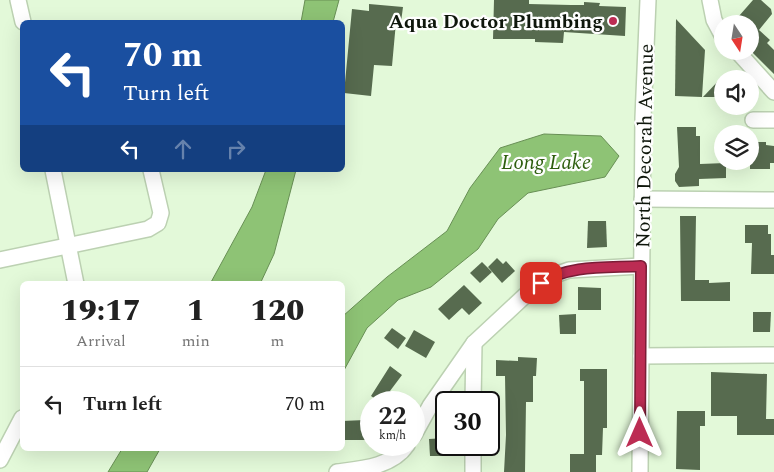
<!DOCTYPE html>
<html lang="en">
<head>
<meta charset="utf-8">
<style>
	body { margin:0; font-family:Spectral,serif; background:#f6f6f6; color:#222; height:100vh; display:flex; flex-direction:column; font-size:19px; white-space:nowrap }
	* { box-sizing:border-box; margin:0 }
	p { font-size:16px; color:#767676 }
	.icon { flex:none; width:28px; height:28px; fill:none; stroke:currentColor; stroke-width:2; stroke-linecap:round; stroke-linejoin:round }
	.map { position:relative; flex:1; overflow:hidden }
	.sheet { position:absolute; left:20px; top:281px; width:325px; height:170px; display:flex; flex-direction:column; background:#fff; border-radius:8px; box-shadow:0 5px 20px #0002 }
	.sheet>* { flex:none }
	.top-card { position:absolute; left:20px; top:20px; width:325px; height:152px; border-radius:8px; box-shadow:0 5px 20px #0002; background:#1a4fa0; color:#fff; overflow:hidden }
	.needle { width:32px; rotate:168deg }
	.tools { position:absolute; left:714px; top:15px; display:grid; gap:10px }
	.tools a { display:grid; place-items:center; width:45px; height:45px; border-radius:50%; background:#fff; box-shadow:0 5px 20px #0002; font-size:25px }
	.speed { position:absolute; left:360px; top:391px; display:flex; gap:10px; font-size:25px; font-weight:700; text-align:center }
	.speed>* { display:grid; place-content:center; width:65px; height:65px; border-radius:50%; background:#fff; box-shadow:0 5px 20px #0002; line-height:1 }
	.speed small { font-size:12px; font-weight:400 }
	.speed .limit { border:2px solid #111; border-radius:8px; background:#fff; color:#111 }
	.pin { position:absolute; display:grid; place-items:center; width:42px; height:42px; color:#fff; margin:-21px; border-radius:10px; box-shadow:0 2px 8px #0006 }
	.me { position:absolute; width:55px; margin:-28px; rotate:0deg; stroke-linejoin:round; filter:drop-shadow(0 0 4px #0008) }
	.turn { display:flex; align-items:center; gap:18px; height:105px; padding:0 20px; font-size:22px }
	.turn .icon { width:65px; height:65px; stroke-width:2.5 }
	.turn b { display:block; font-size:35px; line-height:42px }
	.lanes { display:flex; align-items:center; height:48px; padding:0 20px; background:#0003; justify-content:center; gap:25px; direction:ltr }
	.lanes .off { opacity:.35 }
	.eta { display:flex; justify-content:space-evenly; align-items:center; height:85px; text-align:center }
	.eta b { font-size:30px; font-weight:800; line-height:35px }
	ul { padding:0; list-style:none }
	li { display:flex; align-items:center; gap:15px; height:75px; padding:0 20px; border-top:1px solid #e0e0e0 }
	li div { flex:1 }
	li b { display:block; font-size:19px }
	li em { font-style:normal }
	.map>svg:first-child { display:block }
</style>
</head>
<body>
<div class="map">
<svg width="774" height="472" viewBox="0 0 774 472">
	<rect width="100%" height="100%" fill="#e3f9d9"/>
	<!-- water -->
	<g fill="#8ec375" stroke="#688f55">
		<polygon points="305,0 339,0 333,22 301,22"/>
		<polygon points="544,134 601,136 619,156 605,177 528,193 498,219 478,249 431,287 398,300 367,328 343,372 343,316 387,277 447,231 470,188 500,148"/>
		<polygon points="266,170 296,170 274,254 260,284 210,284 252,207"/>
		<polygon points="122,449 160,449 147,472 108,472"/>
	</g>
	<!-- building -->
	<g fill="#576b4f">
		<polygon points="494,0 529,0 529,4 571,5 584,5 584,2 600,3 599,6 626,7 625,36 564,32 563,43 535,42 535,39 493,39"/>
		<polygon points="753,0 761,0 771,9 772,14 759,30 770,40 767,43 774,50 774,74 750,50 750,24 732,24"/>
		<polygon points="369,4 403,7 401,22 396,22 392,66 374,65 371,96 344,93 352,9 369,11"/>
		<polygon points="676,19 705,50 702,97 675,96"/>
		<polygon points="722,77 722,97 703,97"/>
		<polygon points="677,127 696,127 696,136 700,136 700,164 726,163 726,178 699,179 699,186 679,187 675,181 675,174 679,167"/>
		<polygon points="750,142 766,142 766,145 774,146 774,163 770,163 770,169 750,169"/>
		<polygon points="680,216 696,216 695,280 709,280 709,283 730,282 730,301 681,301"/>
		<polygon points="588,221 606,221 607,247 587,248"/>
		<polygon points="745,225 768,225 768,234 771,234 771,255 774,255 774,274 751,274 752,243 745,243"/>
		<polygon points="497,258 503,264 506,261 515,271 502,283 488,267"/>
		<polygon points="482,262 492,272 480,283 470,273"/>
		<polygon points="464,285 482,303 469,315 462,308 449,320 438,309"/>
		<polygon points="578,287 601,288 601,310 578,310"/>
		<polygon points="753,312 771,312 770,332 753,332"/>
		<polygon points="576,314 576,334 560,334 559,315"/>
		<polygon points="392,328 406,338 398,349 384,338"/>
		<polygon points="414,330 435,342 426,358 405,346"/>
		<polygon points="518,357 537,358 536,376 533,376 533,402 526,402 525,472 504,472 506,435 505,376 496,376 496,360 518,361"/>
		<polygon points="390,366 402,375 390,391 406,402 380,402 371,396"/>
		<polygon points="580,369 607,369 607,428 603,428 602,455 596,455 596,472 570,472 570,454 584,454 584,381 580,381"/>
		<polygon points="711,372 767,374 766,419 774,419 774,435 737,435 737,416 711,416"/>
		<polygon points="677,411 705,411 705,426 700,426 700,470 676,469"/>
		<polygon points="365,420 365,440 342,440 342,421"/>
		<polygon points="446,438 446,456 430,456 429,439"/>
	</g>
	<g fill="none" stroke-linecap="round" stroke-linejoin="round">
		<!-- minor casing -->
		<g stroke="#bcd1b2" stroke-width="18">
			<g id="minor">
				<polyline points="18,0 23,22"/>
				<polyline points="710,0 714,20 722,35"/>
				<polyline points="737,51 774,92"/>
				<polyline points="753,120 774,120"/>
				<polyline points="53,170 76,284"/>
				<polyline points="642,199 774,200"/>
				<polyline points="0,260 148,229 158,223 161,213 151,170"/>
				<polyline points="641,356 774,355"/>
				<polyline points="473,402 474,343"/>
				<polyline points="414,435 430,406 474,343 531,290 552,276 569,270 641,266"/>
				<polyline points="0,460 22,418"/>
				<path d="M337 472C361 469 392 467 407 445"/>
				<polyline points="473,472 473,445"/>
				<polyline points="640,472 643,118 648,0"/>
			</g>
		</g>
		<!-- minor -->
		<use href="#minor" stroke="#fff" stroke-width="15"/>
	</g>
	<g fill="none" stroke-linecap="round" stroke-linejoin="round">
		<!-- route casing -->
		<g stroke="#7a1d36" stroke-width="12">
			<path id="route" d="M541 283C570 264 608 268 641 266L640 433"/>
		</g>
		<!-- route -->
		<use href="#route" stroke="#bc2c53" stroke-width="9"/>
	</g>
	<!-- markers -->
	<circle fill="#bc2c53" stroke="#fefefe" stroke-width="2" cx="613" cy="21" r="5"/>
	<g text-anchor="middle" stroke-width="4.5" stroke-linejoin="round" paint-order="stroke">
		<!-- poi labels -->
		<g font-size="20" font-weight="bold" fill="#0e160b" stroke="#fefefe" text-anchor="end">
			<text x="603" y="28">Aqua Doctor Plumbing</text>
		</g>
		<!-- street labels -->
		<g font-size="20" fill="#0e160b" stroke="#fefefe">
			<text transform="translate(644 146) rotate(-89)" y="7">North Decorah Avenue</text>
		</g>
		<!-- water labels -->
		<g font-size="21" font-style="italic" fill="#2e5e0e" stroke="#fefefe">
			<text x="546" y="169">Long Lake</text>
		</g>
	</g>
</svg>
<div class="tools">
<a><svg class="needle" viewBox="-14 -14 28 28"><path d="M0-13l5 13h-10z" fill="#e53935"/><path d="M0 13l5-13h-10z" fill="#767676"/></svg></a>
<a><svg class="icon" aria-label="sound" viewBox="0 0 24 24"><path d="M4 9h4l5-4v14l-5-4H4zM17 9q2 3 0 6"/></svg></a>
<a><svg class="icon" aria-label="layers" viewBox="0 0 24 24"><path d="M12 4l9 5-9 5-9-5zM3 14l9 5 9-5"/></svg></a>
</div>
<div class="speed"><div>22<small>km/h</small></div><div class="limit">30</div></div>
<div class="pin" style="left:541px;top:283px;background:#d93025"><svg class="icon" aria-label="arrive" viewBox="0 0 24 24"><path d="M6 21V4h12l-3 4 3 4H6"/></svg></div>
<svg class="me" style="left:640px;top:433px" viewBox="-20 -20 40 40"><path d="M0-17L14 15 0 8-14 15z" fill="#bc2c53" stroke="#fff" stroke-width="4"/></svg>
<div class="top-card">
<div class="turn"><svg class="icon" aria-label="left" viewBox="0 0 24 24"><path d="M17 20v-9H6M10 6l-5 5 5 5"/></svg><div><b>70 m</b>Turn left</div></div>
<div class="lanes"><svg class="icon" aria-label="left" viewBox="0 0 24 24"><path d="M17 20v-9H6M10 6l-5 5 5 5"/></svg><svg class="icon off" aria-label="ahead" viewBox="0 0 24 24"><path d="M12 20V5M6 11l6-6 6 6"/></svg><svg class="icon off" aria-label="right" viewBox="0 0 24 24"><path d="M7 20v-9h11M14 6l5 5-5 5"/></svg></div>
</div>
<section class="sheet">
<div class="eta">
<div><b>19:17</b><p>Arrival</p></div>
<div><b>1</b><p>min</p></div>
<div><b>120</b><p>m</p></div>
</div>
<ul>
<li><svg class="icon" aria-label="left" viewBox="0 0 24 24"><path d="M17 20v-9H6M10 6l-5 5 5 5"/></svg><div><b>Turn left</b></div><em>70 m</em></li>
</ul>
</section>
</div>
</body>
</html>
